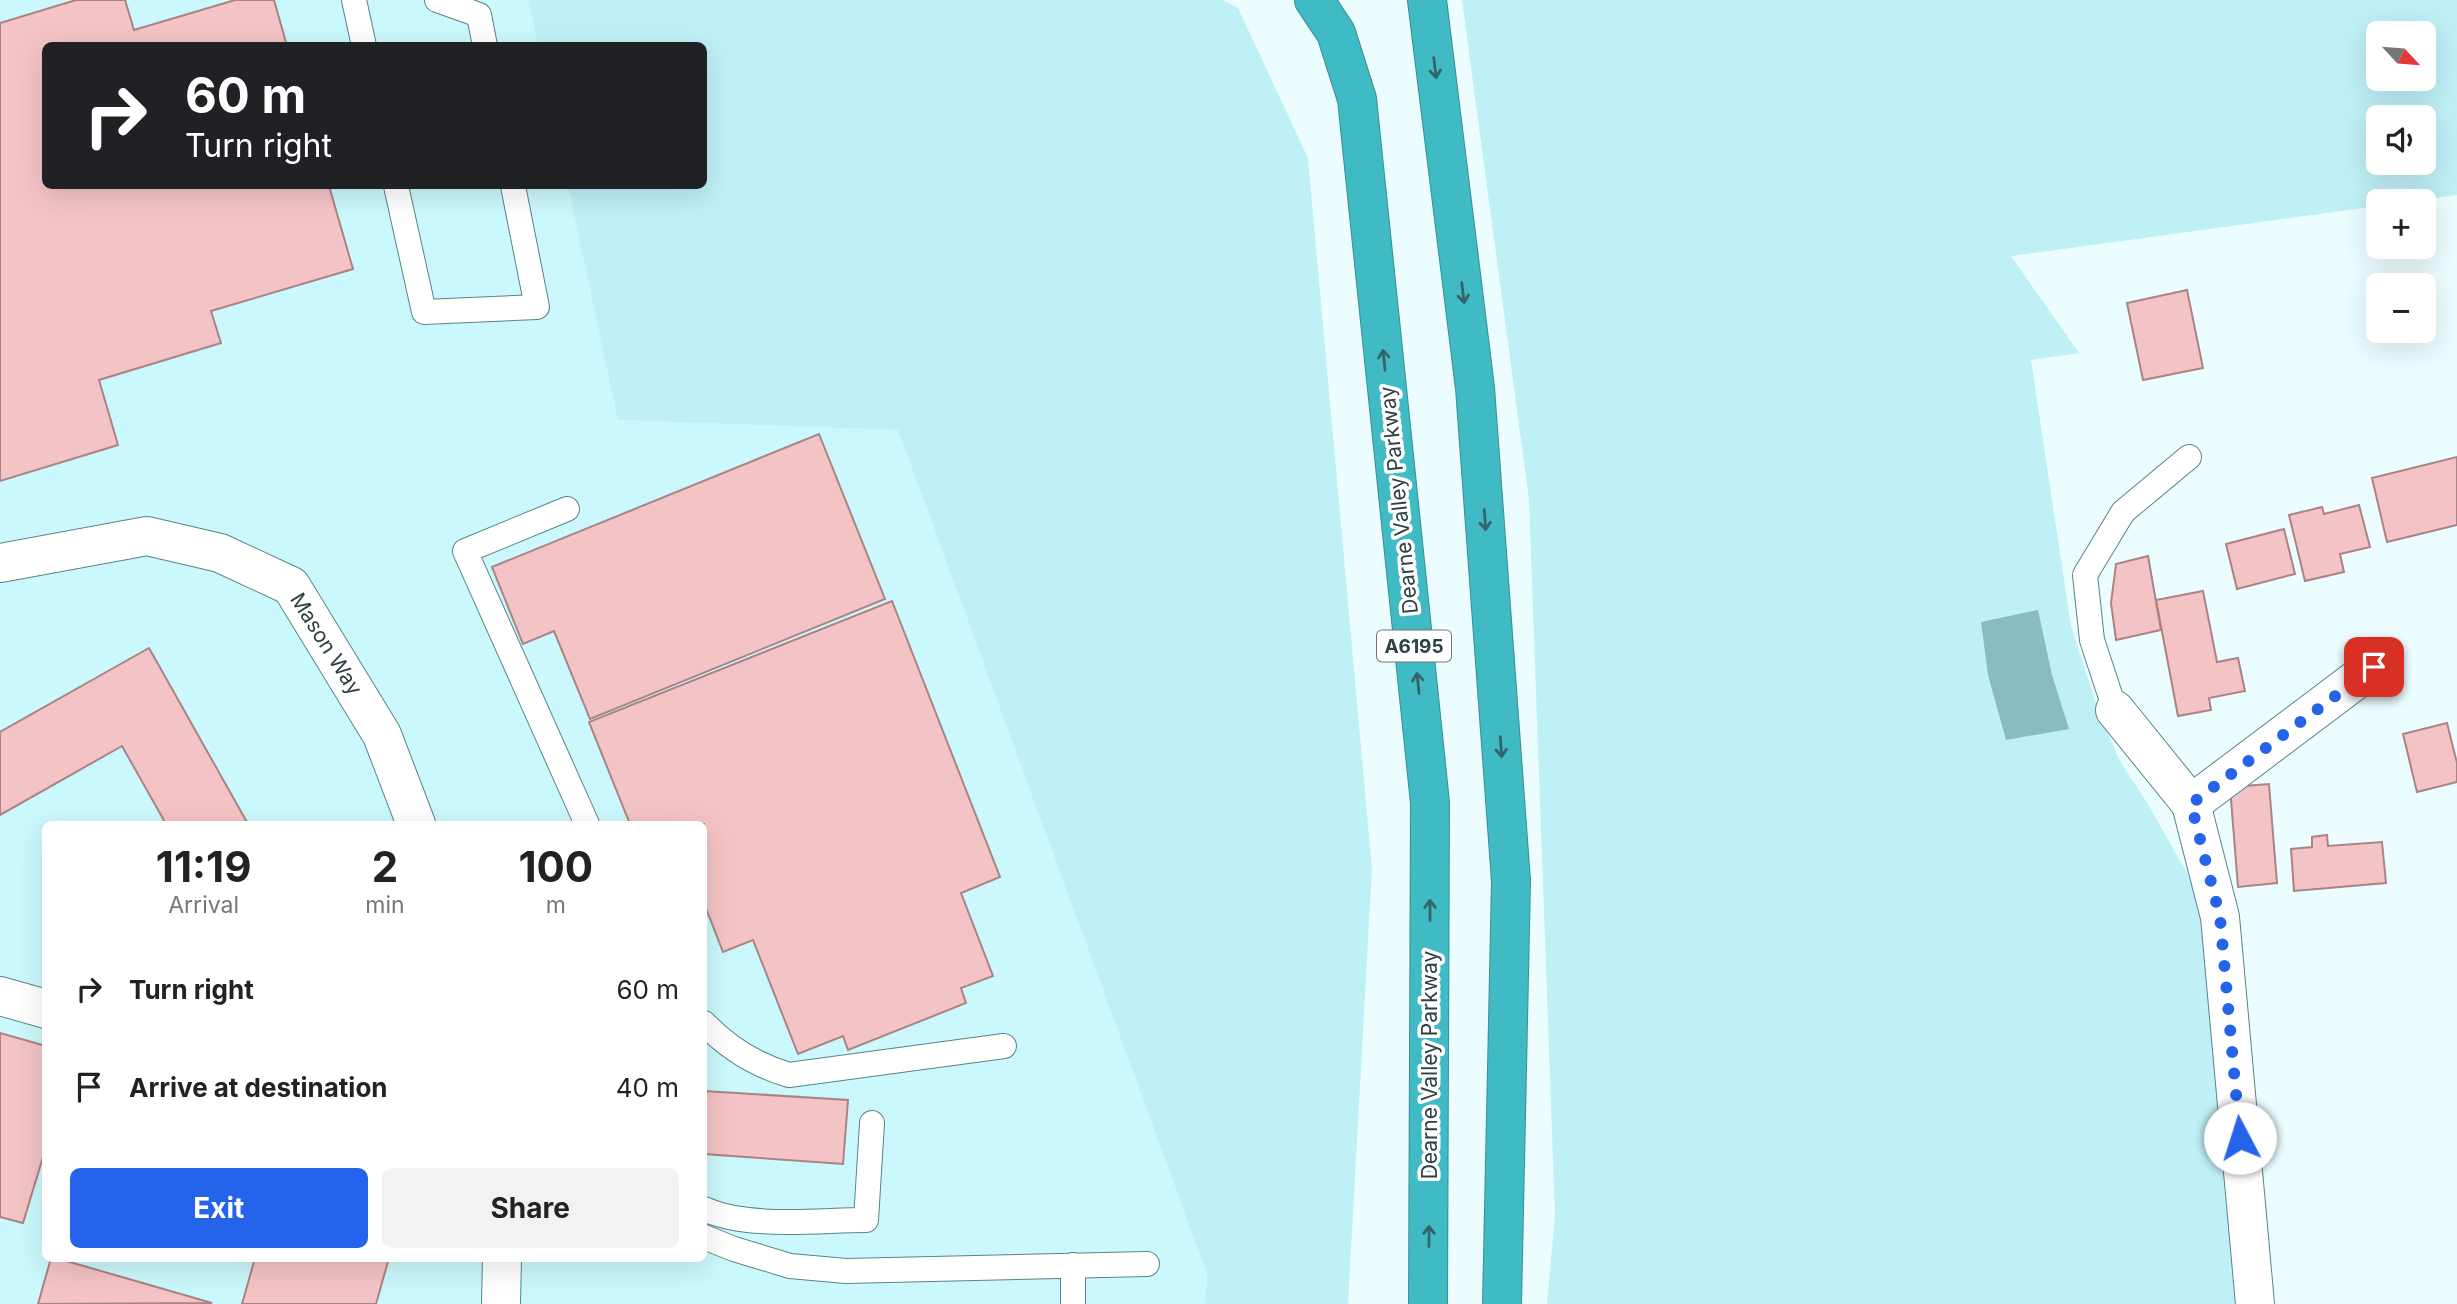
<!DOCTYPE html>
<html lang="en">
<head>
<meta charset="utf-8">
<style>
	body { margin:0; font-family:Inter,sans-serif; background:#f2f2f2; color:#222; height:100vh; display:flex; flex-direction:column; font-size:26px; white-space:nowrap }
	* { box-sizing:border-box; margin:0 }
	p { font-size:23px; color:#767676 }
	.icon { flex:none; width:38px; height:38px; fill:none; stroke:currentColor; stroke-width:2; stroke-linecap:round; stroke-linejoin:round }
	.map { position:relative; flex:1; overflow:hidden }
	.details { position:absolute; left:42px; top:821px; width:665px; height:441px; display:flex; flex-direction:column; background:#fff; border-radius:10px; box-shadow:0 7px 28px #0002 }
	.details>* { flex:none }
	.banner { position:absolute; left:42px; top:42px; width:665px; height:147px; border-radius:10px; box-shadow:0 7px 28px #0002; background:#202124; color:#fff; overflow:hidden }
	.needle { width:46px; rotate:116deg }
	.controls { position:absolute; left:2366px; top:21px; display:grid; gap:14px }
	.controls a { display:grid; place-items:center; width:70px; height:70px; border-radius:10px; background:#fff; box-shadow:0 7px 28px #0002; font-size:35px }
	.pin { position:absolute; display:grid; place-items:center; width:60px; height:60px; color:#fff; margin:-30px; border-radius:14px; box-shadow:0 4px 10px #0006 }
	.me { position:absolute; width:77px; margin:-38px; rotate:355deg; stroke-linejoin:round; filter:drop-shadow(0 0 5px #0008) }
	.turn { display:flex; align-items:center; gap:24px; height:147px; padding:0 28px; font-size:32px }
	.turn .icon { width:91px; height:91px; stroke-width:2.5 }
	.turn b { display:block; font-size:49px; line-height:60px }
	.eta { display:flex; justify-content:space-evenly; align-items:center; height:119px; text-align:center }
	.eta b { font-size:42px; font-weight:700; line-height:49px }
	.button { display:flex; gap:14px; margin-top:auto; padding:14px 28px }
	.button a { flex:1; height:80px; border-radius:10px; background:#2563eb; color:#fff; font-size:28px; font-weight:700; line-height:80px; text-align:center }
	.button a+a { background:#f2f2f2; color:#222 }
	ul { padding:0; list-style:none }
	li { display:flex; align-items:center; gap:21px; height:98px; padding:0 28px }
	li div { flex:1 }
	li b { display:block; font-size:26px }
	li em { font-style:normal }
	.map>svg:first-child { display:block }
</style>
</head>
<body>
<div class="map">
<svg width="2457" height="1304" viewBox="0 0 2457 1304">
	<rect width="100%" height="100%" fill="#ebfdff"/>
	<!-- built -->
	<path fill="#cbf8fc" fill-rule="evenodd" d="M0 0H528L538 45 46 46V186H568L619 420 898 430 1207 1274 1205 1304H0ZM46 824H704V1258H46Z"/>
	<!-- green -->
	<g fill="#bef0f5" fill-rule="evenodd">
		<polygon points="528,0 1223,0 1238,8 1308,158 1372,869 1348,1304 1205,1304 1207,1274 898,430 618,420 568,186 704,186 704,46 538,45"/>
		<path d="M1462 0H2457V195L2413 201H2378V206L2011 256 2079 353 2031 360 2071 626 2100 716 2120 761 2146 801 2199 894 2237 1304H1547L1555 1215 1529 500ZM2378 33H2424V79H2378ZM2378 117H2424V163H2378Z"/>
	</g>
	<!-- water -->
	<polygon fill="#87bcc1" points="2038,610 2052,675 2069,729 2006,740 1988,675 1981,622"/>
	<!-- building -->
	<g fill="#f4c3c5" stroke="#aa8384" stroke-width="2">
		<polygon points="76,0 125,0 134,30 235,0 274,0 287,46 46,46 46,186 329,186 353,269 211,311 221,343 99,380 118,445 0,481 0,23"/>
		<polygon points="2187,290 2203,368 2143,380 2127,303"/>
		<polygon points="819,434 885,599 590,719 554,631 523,644 492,567"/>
		<polygon points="2457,457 2457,525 2387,542 2372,478"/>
		<polygon points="2359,505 2370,547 2340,554 2344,572 2305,581 2289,515 2322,507 2324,514"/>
		<polygon points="2284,529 2295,574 2237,589 2226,544"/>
		<polygon points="2148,556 2161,630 2116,640 2111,603 2116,564"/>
		<polygon points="2203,591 2217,662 2238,658 2245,691 2209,698 2211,710 2178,716 2156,600"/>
		<polygon points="892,601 1000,877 961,893 993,976 961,988 966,1003 848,1050 843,1036 798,1054 753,940 723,952 704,903 704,824 630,824 589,722"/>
		<polygon points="149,648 248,824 166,824 122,746 0,815 0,732"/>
		<polygon points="2447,723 2457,763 2457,782 2417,792 2403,734"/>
		<polygon points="2269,784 2277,883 2238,887 2230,787"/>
		<polygon points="2327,835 2328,846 2382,842 2386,883 2294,891 2291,849 2312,847 2312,837"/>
		<polygon points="0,1033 46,1046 46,1147 23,1223 0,1217"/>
		<polygon points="704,1091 848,1100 843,1164 704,1154"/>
		<polygon points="51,1258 56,1258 212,1303 38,1304"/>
		<polygon points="255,1258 389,1258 376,1304 242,1304"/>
	</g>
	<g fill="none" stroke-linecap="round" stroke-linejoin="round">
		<!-- lane casing -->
		<g stroke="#588488" stroke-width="26">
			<g id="lane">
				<polyline points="354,0 364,46"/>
				<polyline points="437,0 479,15 485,46"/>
				<polyline points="396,186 424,312 537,307 513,186"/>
				<polyline points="567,509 465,551 587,824"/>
				<polyline points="2115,710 2092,640 2085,575 2123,512 2189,457"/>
				<path d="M704 1023C728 1048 755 1065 789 1075L1004 1046"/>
				<path d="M704 1209C749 1229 817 1220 866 1220L872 1123"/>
				<polyline points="704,1237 734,1249 790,1266 846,1271 1147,1264"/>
				<polyline points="1073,1304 1073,1265"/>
			</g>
		</g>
		<!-- street casing -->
		<g stroke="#588488" stroke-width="40">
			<g id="street">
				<polyline points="0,563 147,536 220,553 291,586 382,735 416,824"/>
				<polyline points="2115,710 2191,804"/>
				<polyline points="0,996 46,1009"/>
				<polyline points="501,1304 502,1258"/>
				<polyline points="2255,1304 2220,917 2191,804 2373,667"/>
			</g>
		</g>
		<!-- highway casing -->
		<g stroke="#398f96" stroke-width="40">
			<g id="highway">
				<polyline points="1314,0 1336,33 1357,99 1430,803 1428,1304"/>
				<polyline points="1427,0 1475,388 1511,881 1502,1304"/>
			</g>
		</g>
		<!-- lane -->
		<use href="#lane" stroke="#fff" stroke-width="24"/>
		<!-- street -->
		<use href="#street" stroke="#fff" stroke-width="38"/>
		<!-- highway -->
		<use href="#highway" stroke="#40bac4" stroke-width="38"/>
	</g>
	<!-- one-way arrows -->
	<defs><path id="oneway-shaft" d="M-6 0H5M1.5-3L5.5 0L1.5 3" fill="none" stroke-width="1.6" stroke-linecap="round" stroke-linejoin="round" transform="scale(1.75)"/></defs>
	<g stroke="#336569">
		<use href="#oneway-shaft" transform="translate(1435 68) rotate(83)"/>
		<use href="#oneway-shaft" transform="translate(1463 293) rotate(83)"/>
		<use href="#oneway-shaft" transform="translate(1384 360) rotate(-96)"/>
		<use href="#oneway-shaft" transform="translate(1485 520) rotate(86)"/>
		<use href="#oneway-shaft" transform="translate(1418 683) rotate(-96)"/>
		<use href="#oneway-shaft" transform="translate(1501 747) rotate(86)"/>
		<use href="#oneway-shaft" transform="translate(1430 910) rotate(-90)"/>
		<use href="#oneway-shaft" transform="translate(1429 1236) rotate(-90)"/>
	</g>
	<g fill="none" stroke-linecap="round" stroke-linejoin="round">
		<!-- route -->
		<polyline stroke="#2563eb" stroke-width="12" stroke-dasharray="0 21.6" points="2240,1138 2220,917 2191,804 2374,667"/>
	</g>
	<g text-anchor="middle" stroke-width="7" stroke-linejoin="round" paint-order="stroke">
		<!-- shield labels -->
		<rect fill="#fff" stroke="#6c797b" stroke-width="2" x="1377" y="630.5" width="74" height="31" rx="5"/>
		<g font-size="19" font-weight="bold" fill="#2d4042">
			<text x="1414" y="653">A6195</text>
		</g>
		<!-- street labels -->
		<g font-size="21" fill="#2d4042" stroke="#fff">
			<text transform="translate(1399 500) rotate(-96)" y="7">Dearne Valley Parkway</text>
			<text transform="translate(326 644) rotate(58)" y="7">Mason Way</text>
			<text transform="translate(1430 1065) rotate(-90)" y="7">Dearne Valley Parkway</text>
		</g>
	</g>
</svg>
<div class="controls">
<a><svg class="needle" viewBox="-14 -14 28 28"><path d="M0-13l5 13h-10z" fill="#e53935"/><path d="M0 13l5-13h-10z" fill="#767676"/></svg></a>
<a><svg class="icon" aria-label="sound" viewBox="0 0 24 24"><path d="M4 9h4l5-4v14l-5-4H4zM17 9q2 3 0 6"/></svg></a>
<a>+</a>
<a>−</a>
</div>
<div class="pin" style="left:2374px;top:667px;background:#d93025"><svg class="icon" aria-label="arrive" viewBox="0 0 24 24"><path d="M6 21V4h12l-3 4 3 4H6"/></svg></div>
<svg class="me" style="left:2240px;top:1138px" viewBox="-20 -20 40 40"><circle r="19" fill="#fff"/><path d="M0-13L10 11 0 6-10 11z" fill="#2563eb"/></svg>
<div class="banner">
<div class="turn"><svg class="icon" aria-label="right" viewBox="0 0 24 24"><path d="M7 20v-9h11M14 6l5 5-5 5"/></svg><div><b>60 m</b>Turn right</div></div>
</div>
<section class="details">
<div class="eta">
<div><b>11:19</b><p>Arrival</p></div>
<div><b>2</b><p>min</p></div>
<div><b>100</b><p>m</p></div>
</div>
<ul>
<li><svg class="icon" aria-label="right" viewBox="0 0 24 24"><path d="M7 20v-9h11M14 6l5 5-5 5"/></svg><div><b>Turn right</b></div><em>60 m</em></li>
<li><svg class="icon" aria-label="arrive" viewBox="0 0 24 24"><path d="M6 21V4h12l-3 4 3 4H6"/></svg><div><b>Arrive at destination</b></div><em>40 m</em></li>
</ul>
<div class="button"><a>Exit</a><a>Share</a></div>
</section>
</div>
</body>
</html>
